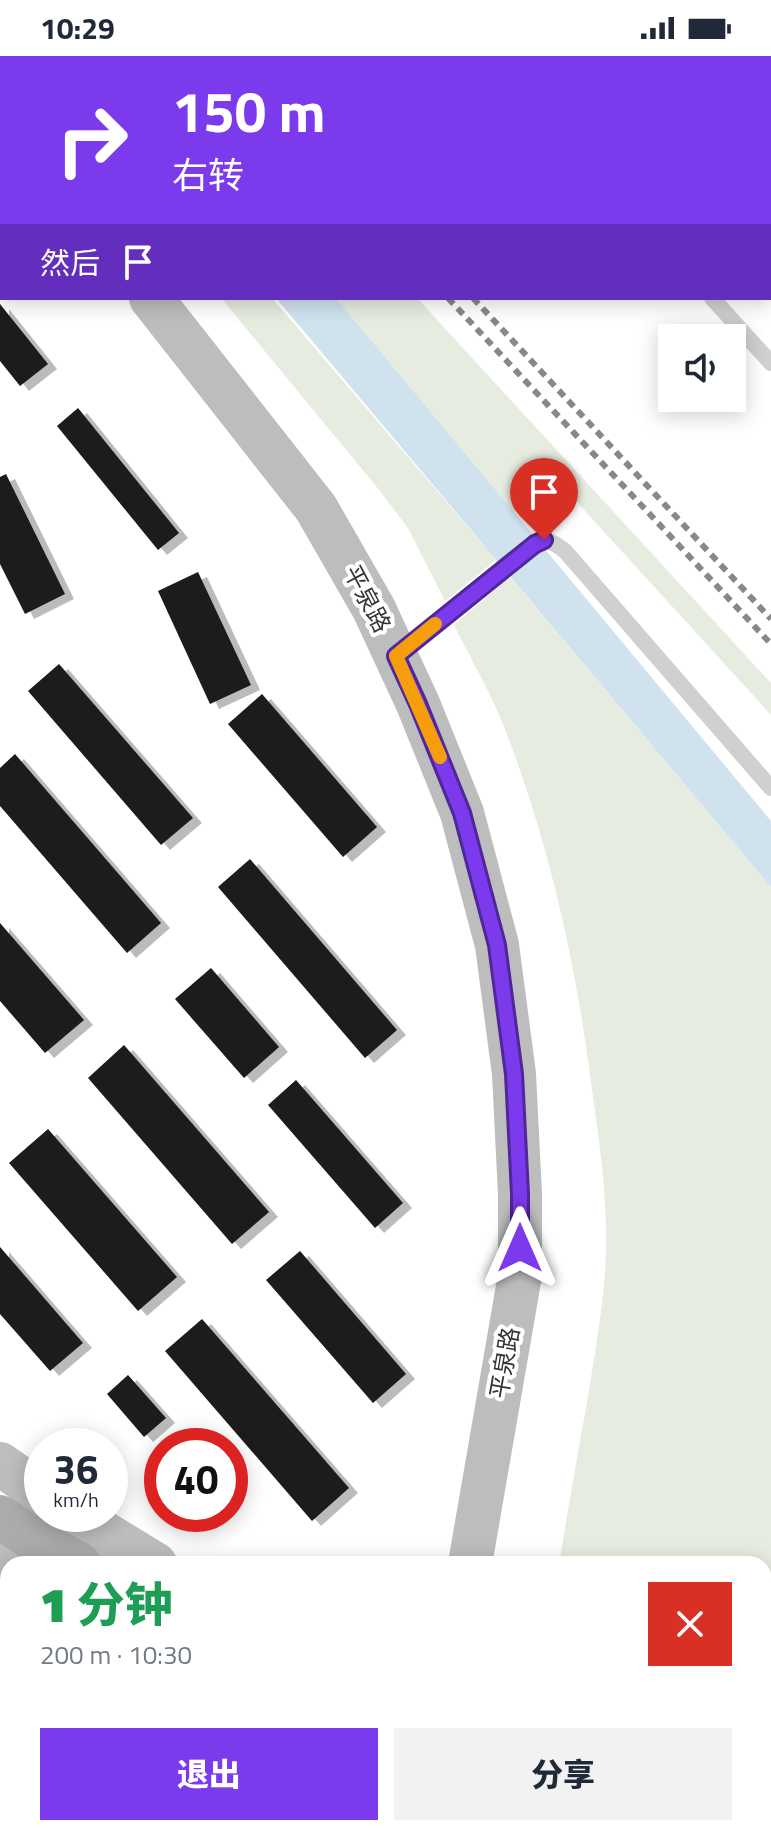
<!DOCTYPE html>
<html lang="zh">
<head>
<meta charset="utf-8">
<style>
	body { margin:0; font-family:"Titillium Web","Noto Sans SC",sans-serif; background:#f2f2f3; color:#1f2937; height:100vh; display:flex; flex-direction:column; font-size:30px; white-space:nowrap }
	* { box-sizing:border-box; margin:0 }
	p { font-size:26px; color:#747a83 }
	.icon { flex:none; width:44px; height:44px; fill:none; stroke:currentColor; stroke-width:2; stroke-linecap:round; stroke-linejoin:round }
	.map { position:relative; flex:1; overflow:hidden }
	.panel { position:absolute; left:0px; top:1500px; width:772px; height:280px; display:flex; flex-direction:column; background:#fff; border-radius:24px 24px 0 0; box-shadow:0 4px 20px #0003 }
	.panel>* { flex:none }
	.top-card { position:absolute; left:0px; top:0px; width:772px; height:244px; box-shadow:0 4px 20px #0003; background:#7c3aed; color:#fff; overflow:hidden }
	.tools { position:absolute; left:658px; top:268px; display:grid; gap:16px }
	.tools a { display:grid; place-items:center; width:88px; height:88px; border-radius:0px; background:#fff; box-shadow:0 4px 20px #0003; font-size:40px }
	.speed { position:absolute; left:24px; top:1372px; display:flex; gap:16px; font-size:40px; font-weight:700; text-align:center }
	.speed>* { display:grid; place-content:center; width:104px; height:104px; border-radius:50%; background:#fff; box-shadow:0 4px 20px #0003; line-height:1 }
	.speed small { font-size:20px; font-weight:400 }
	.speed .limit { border:12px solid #d22; background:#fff; color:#111 }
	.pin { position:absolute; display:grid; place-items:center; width:68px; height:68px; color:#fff; margin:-82px -34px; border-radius:50% 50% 50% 0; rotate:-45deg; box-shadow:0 0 8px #0007 }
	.pin .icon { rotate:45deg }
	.me { position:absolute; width:88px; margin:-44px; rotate:0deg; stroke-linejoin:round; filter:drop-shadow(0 0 6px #0008) }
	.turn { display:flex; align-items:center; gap:28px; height:168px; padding:0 40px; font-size:36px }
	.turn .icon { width:104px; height:104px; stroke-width:2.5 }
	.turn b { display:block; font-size:56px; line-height:68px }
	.then { display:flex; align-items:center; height:76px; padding:0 40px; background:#0003; gap:16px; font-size:30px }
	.round { display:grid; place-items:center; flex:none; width:84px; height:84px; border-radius:0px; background:#f2f2f3 }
	.head { display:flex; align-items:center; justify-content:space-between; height:136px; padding:0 40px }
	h1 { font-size:48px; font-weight:800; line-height:60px; color:#1e9e55 }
	.action { display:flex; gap:16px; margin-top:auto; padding:16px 40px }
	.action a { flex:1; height:92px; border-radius:0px; background:#7c3aed; color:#fff; font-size:32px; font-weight:800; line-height:92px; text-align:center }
	.action a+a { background:#f2f2f3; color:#1f2937 }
	.status { display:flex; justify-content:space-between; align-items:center; height:56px; padding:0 40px; background:#fff; direction:ltr }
	.status svg { height:22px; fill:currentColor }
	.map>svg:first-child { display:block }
</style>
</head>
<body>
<div class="status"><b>10:29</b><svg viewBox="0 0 49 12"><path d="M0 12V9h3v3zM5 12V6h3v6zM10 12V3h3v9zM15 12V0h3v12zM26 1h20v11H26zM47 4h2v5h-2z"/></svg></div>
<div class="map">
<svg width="771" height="1780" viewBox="0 0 771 1780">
	<defs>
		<filter id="shadow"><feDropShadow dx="9" dy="5" stdDeviation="0" flood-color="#0004"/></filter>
	</defs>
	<rect width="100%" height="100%" fill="#fff"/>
	<!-- green -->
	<g fill="#e6ecdf">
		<polygon points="221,242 272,242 496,504 445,545 408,472 380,435"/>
		<polygon points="336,242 417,242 771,627 771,659 555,422 514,456"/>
		<path d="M510 521 771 831V1780H511L513 1772H764V1508H559C568 1454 577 1401 587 1347 595 1296 605 1244 606 1192 607 1141 600 1091 593 1041 577 912 549 782 500 661 487 630 469 600 454 569Z"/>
	</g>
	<!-- water -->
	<polygon fill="#cfe2ee" points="276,242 336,242 771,765 771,831"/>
	<!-- building -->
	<g fill="#1a1a1a" filter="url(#shadow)">
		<polygon points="0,248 48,308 20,330 0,305"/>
		<polygon points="78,352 179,477 158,494 57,370"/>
		<polygon points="6,418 65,538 25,558 0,508 0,421"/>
		<polygon points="198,516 251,629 210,648 158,535"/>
		<polygon points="59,608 193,762 161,789 28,635"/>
		<polygon points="262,638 377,771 343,801 228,668"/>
		<polygon points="15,698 161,867 127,897 0,750 0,712"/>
		<polygon points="250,803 397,974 365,1002 218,831"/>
		<polygon points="0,867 84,964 45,997 0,945"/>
		<polygon points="211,912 279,991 244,1022 175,943"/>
		<polygon points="124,989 269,1156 232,1188 88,1022"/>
		<polygon points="296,1024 403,1147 375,1172 268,1049"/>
		<polygon points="48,1073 177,1221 138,1255 9,1107"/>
		<polygon points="0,1191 83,1287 50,1315 0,1258"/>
		<polygon points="300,1195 406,1318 373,1347 266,1224"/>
		<polygon points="202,1263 349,1432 312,1465 165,1295"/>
		<polygon points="128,1319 166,1362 144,1381 107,1338"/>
		<polygon points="8,1614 8,1655 0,1644 0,1615 3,1619"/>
		<polygon points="8,1743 8,1770 0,1760 0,1749"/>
		<polygon points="9,1772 57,1772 62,1778 60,1780 29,1780 26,1776 21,1780 16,1780"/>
		<polygon points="195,1772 241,1772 247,1780 201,1780"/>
	</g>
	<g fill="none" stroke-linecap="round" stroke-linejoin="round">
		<!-- lane -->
		<g stroke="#d0d0d0" stroke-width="16">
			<polyline points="712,242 771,307"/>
			<path d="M397 599 535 488C549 482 553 486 565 495L771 732"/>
		</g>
		<!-- secondary -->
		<g stroke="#bdbdbd" stroke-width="44">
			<polyline points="0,61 2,63"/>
			<polyline points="151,242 316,452 374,553 418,648 462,757 497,889 514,1018 520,1138 520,1219 470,1508"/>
			<polyline points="0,1408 42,1437"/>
			<polyline points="73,1458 155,1508"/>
			<polyline points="0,1496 19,1508"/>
			<polyline points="411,1780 413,1772"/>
		</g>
		<!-- primary -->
		<g stroke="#ababab" stroke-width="44">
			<polyline points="752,0 753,2"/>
			<polyline points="0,1461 38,1486 79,1508"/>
			<polyline points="764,1714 771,1715"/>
		</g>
		<!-- rail -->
		<g stroke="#888" stroke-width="6" stroke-dasharray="8 6" stroke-linecap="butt">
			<polyline points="222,0 224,2"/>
			<polyline points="249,0 251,2"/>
			<polyline points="630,0 631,2"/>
			<polyline points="659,0 661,2"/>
			<polyline points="770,132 771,133"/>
			<polyline points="770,166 771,168"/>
			<polyline points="448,242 771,588"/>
			<polyline points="473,242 771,563"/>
		</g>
	</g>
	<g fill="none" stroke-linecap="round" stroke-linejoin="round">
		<!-- route casing -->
		<g stroke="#51269a" stroke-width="20">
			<polyline id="route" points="520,1192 520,1138 514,1018 497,889 462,757 418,648 396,600 535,488 544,484"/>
		</g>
		<!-- route -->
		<use href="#route" stroke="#7c3aed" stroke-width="14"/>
		<!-- slow -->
		<polyline stroke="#f59e0b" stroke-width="14" points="435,568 396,600 440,701"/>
	</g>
	<g text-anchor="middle" stroke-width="8" stroke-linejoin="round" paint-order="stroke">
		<!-- street labels -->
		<g font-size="24" fill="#333" stroke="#fff">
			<text transform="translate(367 543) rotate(62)" y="8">平泉路</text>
			<text transform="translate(505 1307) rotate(-80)" y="8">平泉路</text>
		</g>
	</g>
</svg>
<div class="tools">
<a><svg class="icon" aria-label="sound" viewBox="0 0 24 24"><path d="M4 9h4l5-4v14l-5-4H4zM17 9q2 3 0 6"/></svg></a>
</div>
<div class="speed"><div>36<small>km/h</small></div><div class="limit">40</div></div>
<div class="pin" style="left:544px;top:484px;background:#d93025"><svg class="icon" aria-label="arrive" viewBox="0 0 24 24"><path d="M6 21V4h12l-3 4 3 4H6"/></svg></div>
<svg class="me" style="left:520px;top:1192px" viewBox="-20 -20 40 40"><path d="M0-17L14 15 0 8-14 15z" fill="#7c3aed" stroke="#fff" stroke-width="4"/></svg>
<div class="top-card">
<div class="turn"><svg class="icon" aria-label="right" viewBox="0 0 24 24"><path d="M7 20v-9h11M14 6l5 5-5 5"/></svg><div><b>150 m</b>右转</div></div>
<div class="then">然后<svg class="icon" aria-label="arrive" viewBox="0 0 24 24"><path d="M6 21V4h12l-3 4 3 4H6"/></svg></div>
</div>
<section class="panel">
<div class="head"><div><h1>1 分钟</h1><p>200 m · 10:30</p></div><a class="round" style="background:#d93025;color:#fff"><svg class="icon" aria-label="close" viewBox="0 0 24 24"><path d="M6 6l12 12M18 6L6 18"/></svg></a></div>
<div class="action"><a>退出</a><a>分享</a></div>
</section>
</div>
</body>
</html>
